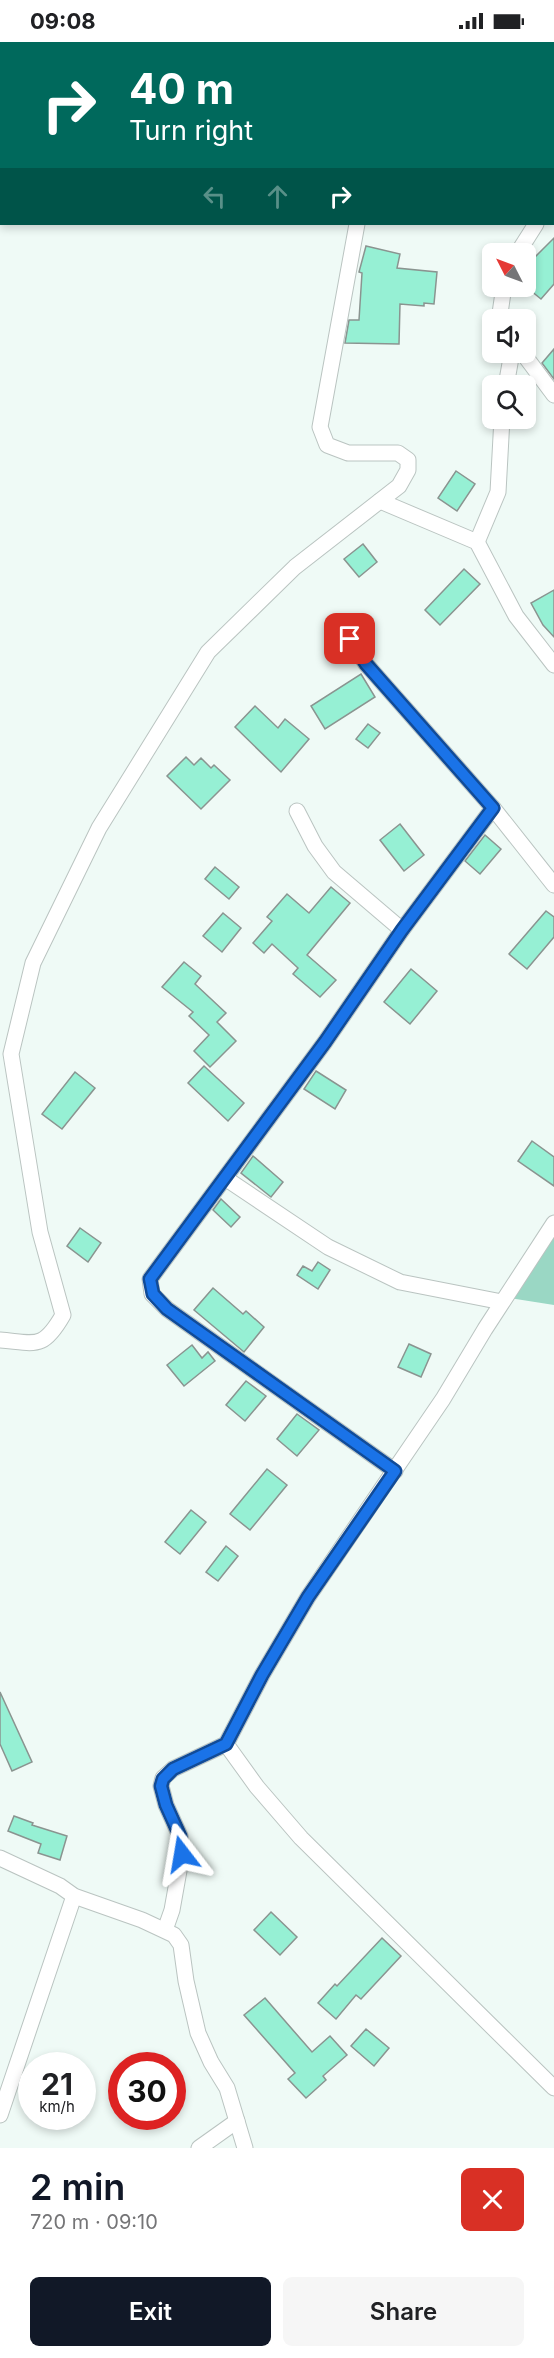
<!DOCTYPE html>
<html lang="en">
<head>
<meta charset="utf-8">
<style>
	body { margin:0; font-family:Inter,sans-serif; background:#f6f6f6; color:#202124; height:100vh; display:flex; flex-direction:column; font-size:22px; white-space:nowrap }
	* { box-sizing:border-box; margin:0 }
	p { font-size:20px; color:#757577 }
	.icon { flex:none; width:33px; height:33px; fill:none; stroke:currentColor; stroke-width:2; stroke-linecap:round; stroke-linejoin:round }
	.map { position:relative; height:2106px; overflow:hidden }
	.details { display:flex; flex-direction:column; background:#fff; flex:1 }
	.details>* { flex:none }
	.top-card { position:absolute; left:0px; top:0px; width:555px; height:183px; box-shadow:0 3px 9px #0003; background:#00695c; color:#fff; overflow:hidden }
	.needle { width:39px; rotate:312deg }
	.buttons { position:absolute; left:482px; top:201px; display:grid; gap:12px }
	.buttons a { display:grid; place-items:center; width:54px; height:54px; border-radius:9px; background:#fff; box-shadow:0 3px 9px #0003; font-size:30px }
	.speed { position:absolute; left:18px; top:2010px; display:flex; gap:12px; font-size:30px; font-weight:700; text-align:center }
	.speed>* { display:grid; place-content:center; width:78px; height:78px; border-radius:50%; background:#fff; box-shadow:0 3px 9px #0003; line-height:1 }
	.speed small { font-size:15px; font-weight:400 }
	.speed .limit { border:9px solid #d22; background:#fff; color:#111 }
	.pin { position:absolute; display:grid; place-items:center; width:51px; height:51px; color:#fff; margin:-26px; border-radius:12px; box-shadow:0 3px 9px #0006 }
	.me { position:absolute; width:66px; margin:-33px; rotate:346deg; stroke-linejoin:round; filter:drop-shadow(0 0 4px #0008) }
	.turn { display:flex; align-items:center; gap:21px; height:126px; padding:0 30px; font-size:27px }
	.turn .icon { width:78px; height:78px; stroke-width:2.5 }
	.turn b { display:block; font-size:42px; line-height:51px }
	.lanes { display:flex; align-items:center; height:57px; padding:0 30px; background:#0003; justify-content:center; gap:30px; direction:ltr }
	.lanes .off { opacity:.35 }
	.round { display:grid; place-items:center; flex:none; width:63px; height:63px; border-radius:9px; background:#f6f6f6 }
	.head { display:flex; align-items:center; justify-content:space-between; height:102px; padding:0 30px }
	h1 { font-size:36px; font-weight:600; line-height:45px; color:#111827 }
	.button { display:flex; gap:12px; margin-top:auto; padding:12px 30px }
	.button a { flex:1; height:69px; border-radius:9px; background:#111827; color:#fff; font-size:24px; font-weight:600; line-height:69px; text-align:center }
	.button a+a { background:#f6f6f6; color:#202124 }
	.status { display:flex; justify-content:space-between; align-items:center; height:42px; padding:0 30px; background:#fff; direction:ltr }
	.status svg { height:16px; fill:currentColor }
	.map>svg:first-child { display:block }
</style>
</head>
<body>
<div class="status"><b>09:08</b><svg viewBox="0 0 49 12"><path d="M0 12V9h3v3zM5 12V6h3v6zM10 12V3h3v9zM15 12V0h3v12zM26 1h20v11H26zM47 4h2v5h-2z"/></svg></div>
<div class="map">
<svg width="554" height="2106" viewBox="0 0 554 2106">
	<rect width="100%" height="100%" fill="#effaf6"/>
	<!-- green -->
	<polygon fill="#9ad7c4" points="554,1179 554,1263 503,1255"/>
	<!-- building -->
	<g fill="#96f0d4" stroke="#8a9490" stroke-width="1.5">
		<polygon points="554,196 554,242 541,257 525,244 525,237 532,229 526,224"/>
		<polygon points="366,204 400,212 397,226 437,230 434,262 424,261 424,264 400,262 399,302 345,301 349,278 359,278 362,231 359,230"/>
		<polygon points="554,307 554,337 542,321"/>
		<polygon points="456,429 475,442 457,469 438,456"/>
		<polygon points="363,502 377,520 359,535 344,517"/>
		<polygon points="464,527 480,542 440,583 425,568"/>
		<polygon points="554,548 554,595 543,583 531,561"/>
		<polygon points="361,632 375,655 325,687 311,664"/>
		<polygon points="255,664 278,686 285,677 309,697 281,730 235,685"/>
		<polygon points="368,682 380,691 368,706 356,697"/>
		<polygon points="186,715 194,723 201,716 211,726 214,723 230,738 201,767 167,734"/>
		<polygon points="400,782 424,813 404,829 380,798"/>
		<polygon points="485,793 501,807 480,832 465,819"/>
		<polygon points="215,825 239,845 229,857 205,837"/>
		<polygon points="331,845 350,861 307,913 336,938 320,955 293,932 298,926 272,902 264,911 253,901 272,879 267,875 287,852 309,871"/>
		<polygon points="546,869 554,875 554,895 527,927 509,912"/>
		<polygon points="223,871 241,886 222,910 203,894"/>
		<polygon points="184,920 201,934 195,942 226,971 217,980 236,999 210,1025 194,1009 209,993 189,974 193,970 162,945"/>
		<polygon points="411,927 437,949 410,982 384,960"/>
		<polygon points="204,1024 244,1061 228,1079 188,1041"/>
		<polygon points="316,1029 346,1048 335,1067 304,1047"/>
		<polygon points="75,1030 95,1046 62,1087 42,1072"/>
		<polygon points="532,1099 554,1115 554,1144 518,1119"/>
		<polygon points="253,1114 283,1140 271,1155 241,1131"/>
		<polygon points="221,1157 240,1175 231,1185 213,1168"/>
		<polygon points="80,1186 101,1201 88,1220 67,1204"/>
		<polygon points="318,1220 330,1228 318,1247 297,1233 303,1224 312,1229"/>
		<polygon points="213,1246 243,1272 246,1269 264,1285 244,1310 194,1268"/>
		<polygon points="409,1302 431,1312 421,1335 398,1325"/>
		<polygon points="192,1303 202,1316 208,1310 215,1319 184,1344 167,1323"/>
		<polygon points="246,1339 266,1354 245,1379 226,1363"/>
		<polygon points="297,1372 319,1388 297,1414 277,1397"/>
		<polygon points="267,1427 287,1443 250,1488 230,1472"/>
		<polygon points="191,1468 206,1480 180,1512 165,1500"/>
		<polygon points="226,1504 238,1514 218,1539 206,1530"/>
		<polygon points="0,1650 32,1720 12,1729 0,1702"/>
		<polygon points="14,1774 33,1781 32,1783 67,1794 60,1818 38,1811 41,1802 8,1789"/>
		<polygon points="271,1870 297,1895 280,1913 254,1888"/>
		<polygon points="382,1896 401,1914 361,1957 356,1953 336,1977 318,1961 335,1942 337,1944"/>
		<polygon points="265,1956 312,2010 330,1994 347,2013 323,2034 326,2038 306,2056 288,2037 295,2031 244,1973"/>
		<polygon points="366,1987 389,2006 374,2024 351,2004"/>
	</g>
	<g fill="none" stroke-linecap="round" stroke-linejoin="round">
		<!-- street casing -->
		<g stroke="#bac4c1" stroke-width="17">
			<g id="street">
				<polyline points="102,2 104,0"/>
				<polyline points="0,70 2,70"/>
				<polyline points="554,156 554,155"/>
				<polyline points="517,212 536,182"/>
				<polyline points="499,278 504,244"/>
				<polyline points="522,310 554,353"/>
				<polyline points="506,344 512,310"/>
				<polyline points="380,459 477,500 516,574 554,623"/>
				<polyline points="477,500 498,450 502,376"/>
				<polyline points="350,597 366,622 493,766 554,843"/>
				<polyline points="297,769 315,804 334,830 402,888"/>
				<polyline points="225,1136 328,1205 400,1240 502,1260"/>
				<path d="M0 1298C36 1301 43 1308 63 1273L40 1190 11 1012 33 921 99 786 208 610 295 525 399 444 408 428V418L398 411H348L327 403 320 385 357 182"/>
				<polyline points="395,1429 167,1267 152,1252 150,1237 325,1000 402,888 493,766"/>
				<polyline points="226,1702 257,1745 301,1796 554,2046"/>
				<polyline points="0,1816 60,1844 74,1854 142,1878 174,1893 181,1903 186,1939 198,1991 211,2020 227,2046 245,2106"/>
				<polyline points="165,1888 172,1868 182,1812 180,1794 166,1763 161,1744 163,1736 173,1727 226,1702 262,1633 308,1555 443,1357 485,1287 554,1181"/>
				<polyline points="0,2073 74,1854"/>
				<polyline points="199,2106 237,2079"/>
			</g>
		</g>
		<!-- street -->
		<use href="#street" stroke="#fff" stroke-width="15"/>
	</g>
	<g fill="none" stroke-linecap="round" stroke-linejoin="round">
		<!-- route casing -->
		<g stroke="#114b97" stroke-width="15">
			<polyline id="route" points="182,1812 180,1794 166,1763 161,1744 163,1737 173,1727 226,1702 262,1633 308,1555 395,1429 167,1267 153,1252 150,1237 325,1000 402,888 493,766 366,622 350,597"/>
		</g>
		<!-- route -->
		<use href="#route" stroke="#1a73e8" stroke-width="10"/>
	</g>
</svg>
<div class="buttons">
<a><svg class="needle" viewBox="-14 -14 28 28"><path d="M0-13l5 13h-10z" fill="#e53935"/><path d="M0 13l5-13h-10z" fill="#757577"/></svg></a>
<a><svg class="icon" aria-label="sound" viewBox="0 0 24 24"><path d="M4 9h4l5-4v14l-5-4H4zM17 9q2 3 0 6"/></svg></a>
<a><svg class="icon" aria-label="search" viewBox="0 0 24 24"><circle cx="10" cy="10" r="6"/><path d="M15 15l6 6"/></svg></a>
</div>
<div class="speed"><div>21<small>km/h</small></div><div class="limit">30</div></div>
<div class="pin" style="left:350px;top:597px;background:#d93025"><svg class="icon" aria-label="arrive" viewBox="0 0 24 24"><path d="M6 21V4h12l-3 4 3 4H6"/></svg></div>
<svg class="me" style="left:182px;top:1812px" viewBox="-20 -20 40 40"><path d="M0-17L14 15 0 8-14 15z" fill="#1a73e8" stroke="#fff" stroke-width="4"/></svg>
<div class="top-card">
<div class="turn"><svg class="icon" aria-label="right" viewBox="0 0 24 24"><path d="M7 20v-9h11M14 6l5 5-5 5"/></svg><div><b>40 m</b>Turn right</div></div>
<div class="lanes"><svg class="icon off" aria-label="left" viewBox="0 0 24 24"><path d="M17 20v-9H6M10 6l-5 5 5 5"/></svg><svg class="icon off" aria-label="ahead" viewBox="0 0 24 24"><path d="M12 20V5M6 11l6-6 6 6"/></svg><svg class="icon" aria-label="right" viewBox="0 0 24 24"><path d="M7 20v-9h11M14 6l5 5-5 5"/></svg></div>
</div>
</div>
<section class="details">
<div class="head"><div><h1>2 min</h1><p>720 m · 09:10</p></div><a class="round" style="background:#d93025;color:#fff"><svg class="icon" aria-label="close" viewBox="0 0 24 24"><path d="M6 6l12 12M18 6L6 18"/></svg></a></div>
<div class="button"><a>Exit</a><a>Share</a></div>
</section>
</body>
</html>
